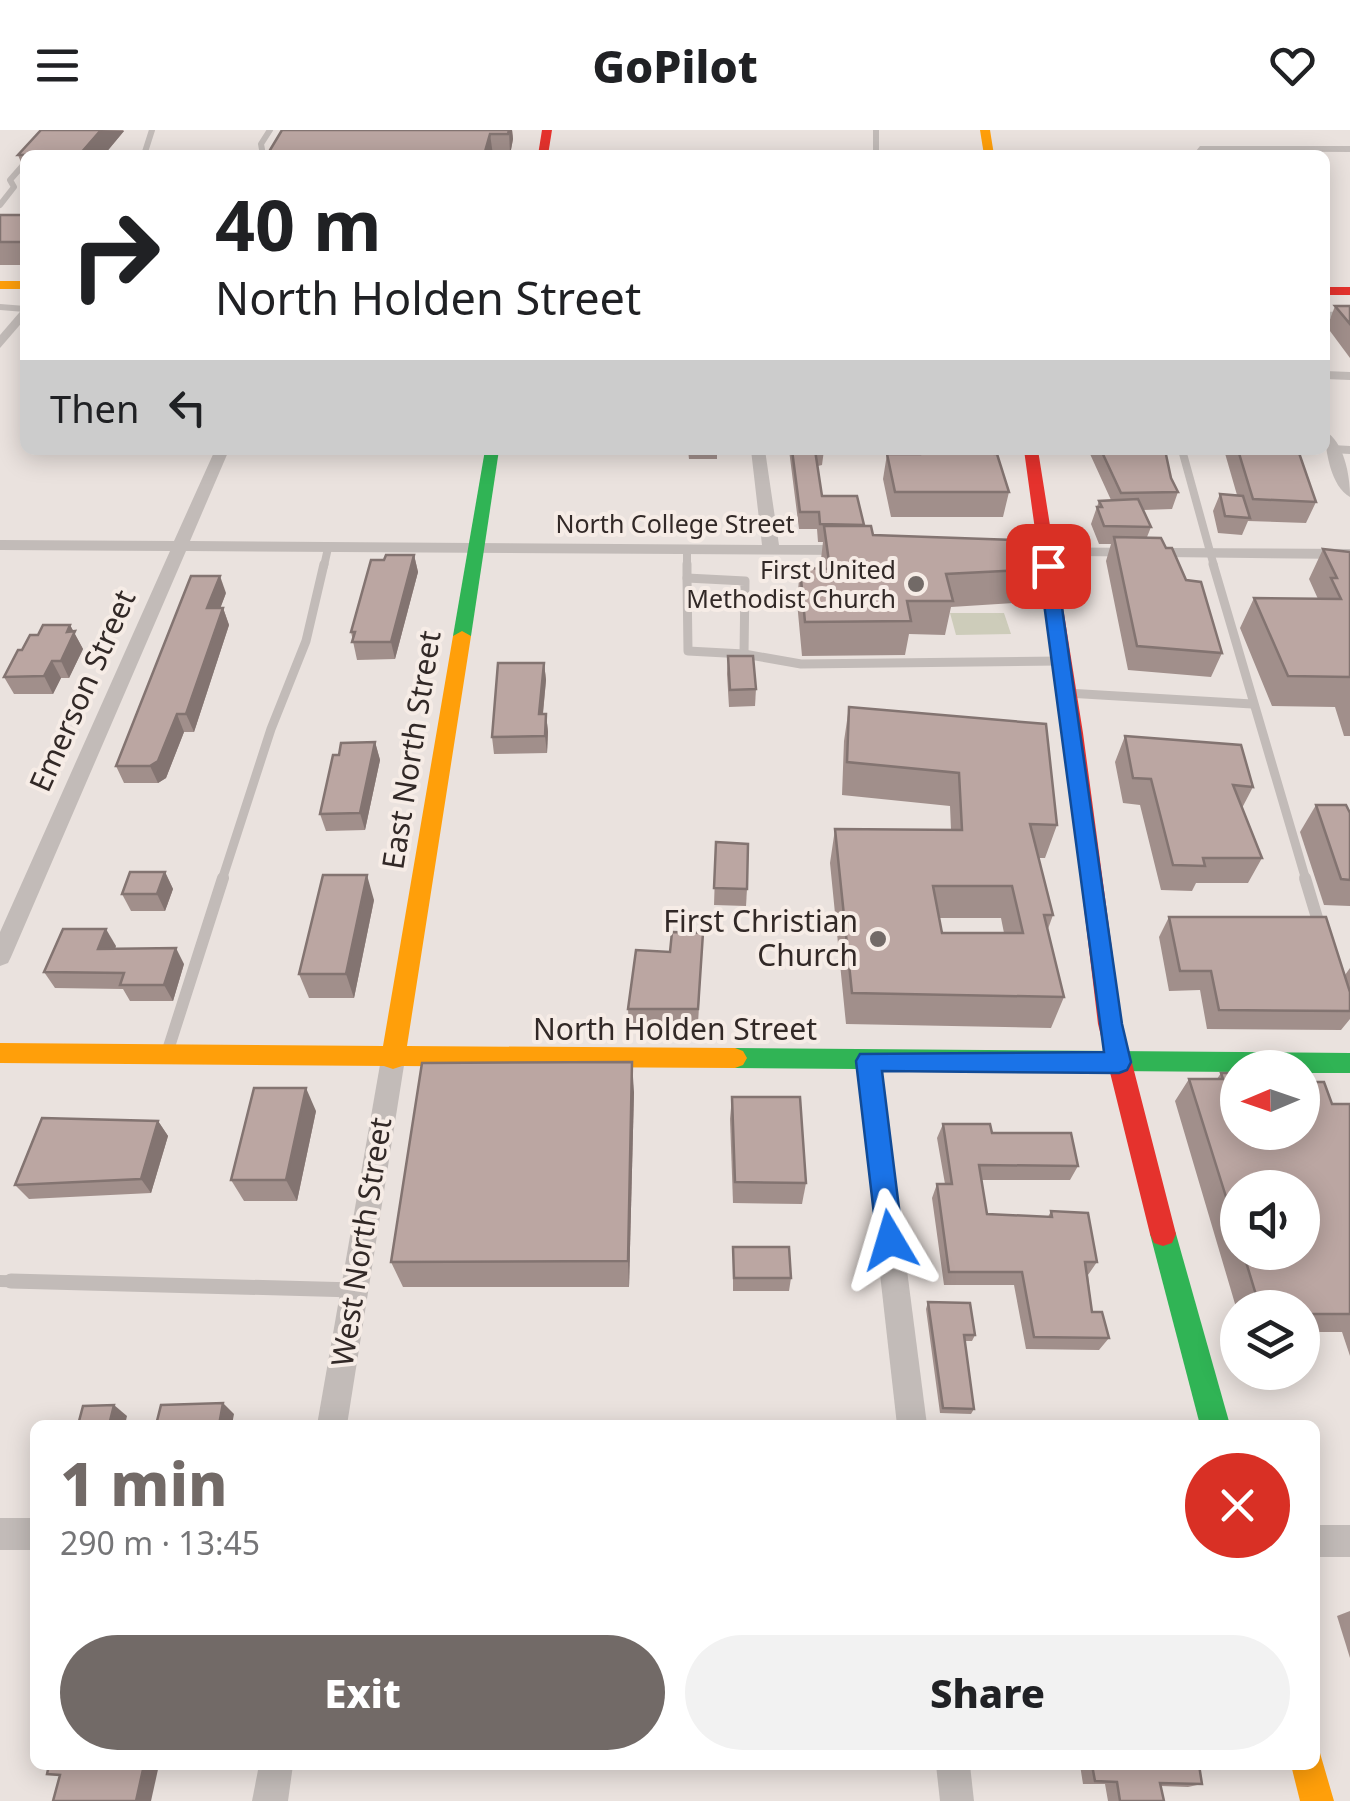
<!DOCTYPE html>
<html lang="en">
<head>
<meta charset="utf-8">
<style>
	body { margin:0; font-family:"Noto Sans",sans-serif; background:#f2f2f2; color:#202124; height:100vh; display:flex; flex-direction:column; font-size:38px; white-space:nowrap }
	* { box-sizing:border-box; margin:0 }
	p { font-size:32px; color:#757577 }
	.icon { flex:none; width:55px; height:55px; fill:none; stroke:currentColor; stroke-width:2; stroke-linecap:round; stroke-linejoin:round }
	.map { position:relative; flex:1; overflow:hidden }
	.drawer { position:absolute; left:30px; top:1290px; width:1290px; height:350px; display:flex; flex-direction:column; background:#fff; border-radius:15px; box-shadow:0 5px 25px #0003 }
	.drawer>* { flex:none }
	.banner { position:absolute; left:20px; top:20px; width:1310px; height:305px; border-radius:15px; box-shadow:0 5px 25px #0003; background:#fff; color:#202124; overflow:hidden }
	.needle { width:65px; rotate:268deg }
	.fabs { position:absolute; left:1220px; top:920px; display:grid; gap:20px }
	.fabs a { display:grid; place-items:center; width:100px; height:100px; border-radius:50%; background:#fff; box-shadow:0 5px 25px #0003; font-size:50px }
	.pin { position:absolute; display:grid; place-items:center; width:85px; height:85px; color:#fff; margin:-42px; border-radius:20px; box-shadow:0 5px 15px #0006 }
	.me { position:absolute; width:110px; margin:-55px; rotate:353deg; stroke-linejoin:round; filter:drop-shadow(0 0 8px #0008) }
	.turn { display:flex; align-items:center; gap:35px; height:210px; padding:0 30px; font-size:45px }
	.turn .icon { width:130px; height:130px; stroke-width:2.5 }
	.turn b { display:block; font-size:70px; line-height:85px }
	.then { display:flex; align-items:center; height:95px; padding:0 30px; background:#0003; gap:20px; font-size:38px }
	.round { display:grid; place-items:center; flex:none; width:105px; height:105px; border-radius:52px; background:#f2f2f2 }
	.summary { display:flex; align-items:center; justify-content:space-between; height:170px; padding:0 30px }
	h1 { font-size:60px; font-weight:800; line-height:75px; color:#726a67 }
	.primary-button { display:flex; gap:20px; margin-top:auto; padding:20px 30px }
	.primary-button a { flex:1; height:115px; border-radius:60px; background:#726a67; color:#fff; font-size:40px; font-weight:800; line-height:115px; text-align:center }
	.primary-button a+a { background:#f2f2f2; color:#202124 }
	header { display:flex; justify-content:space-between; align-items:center; height:130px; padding:0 30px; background:#fff; font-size:45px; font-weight:800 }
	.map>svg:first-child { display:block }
</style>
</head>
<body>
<header><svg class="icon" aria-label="menu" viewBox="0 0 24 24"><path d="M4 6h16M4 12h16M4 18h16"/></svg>GoPilot<svg class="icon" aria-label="heart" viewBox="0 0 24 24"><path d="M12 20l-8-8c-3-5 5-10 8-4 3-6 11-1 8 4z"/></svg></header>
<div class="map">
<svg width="1350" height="1671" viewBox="0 0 1350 1671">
	<rect width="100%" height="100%" fill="#eae2de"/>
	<!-- green -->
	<polygon fill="#cdccba" points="950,483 1004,483 1011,504 956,505"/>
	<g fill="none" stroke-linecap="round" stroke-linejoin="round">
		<!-- lane-far4 -->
		<g stroke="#c2bbb8" stroke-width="6">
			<polyline points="876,0 876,25"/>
			<polyline points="144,25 152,0"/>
			<polyline points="263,25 261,14 270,0"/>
			<polyline points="0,75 14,57 10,50 25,33"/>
			<polyline points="0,177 25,179"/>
			<polyline points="1325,185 1350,184"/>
		</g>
		<!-- lane-far3 -->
		<g stroke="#c2bbb8" stroke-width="8">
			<polyline points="1325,245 1350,246"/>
			<polyline points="1332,319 1350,320"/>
			<polyline points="1182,320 1214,436"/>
			<polyline points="687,419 687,436"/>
			<polyline points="324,436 328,418"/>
		</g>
		<!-- lane-far2 -->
		<g stroke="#c2bbb8" stroke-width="9">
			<polyline points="687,434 687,448"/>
			<polyline points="1213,434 1306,750"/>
			<polygon points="687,448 745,451 744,524 688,521"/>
			<polyline points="744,524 801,534 1059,531"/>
			<polyline points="1067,563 1252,574"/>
			<polyline points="222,750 271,599 306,511 324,434"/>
		</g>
		<!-- lane-far1 -->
		<g stroke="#c2bbb8" stroke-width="12">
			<polyline points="1305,748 1321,801"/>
			<polyline points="167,923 223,748"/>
			<polyline points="0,1151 109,1154"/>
		</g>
		<!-- lane -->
		<polyline stroke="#c2bbb8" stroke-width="15" points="11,1151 355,1160"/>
		<!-- street -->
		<g fill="#c2bbb8" fill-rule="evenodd">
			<polygon points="1200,16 1350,16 1350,22 1196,21"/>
			<polygon points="25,176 25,189 0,218 0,205"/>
			<path d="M1325 301C1344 312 1350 345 1350 367 1331 357 1325 320 1325 301Z"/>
			<polygon points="215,320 229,320 190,411 762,415 751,320 765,320 779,415 852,415 860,420 852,425 186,421 11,827 8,833 0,836 0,802 170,421 0,420 0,410 174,411"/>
			<polygon points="989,417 1350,419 1350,429 983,425 983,419"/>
			<polygon points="393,919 401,922 405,929 347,1295 317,1295 381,929 385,922"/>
			<polygon points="868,921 876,924 880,931 927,1295 897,1295 856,931 860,924"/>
			<rect x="0" y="1388" width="35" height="32"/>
			<rect x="1315" y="1395" width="35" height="32"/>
			<polygon points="259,1635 293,1635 288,1671 252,1671"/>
			<polygon points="936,1635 970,1635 974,1671 940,1671"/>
		</g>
		<!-- fast -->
		<g fill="#30b455" fill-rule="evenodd">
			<polygon points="485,320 499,320 471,506 462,511 453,506"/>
			<polygon points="735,918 1350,923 1350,943 1302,943 1302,938 1238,938 1238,942 735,938 727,935 723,928 727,921"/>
			<polygon points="1163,1092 1172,1095 1176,1104 1230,1295 1200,1295 1150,1104 1154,1095"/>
		</g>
		<!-- slow -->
		<g fill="#ff9f0a" fill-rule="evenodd">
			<polygon points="980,0 990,0 994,25 984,25"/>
			<rect x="0" y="151" width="25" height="8"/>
			<polygon points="462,501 471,506 407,916 735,918 743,921 747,928 743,935 735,938 402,936 393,939 384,936 0,933 0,913 383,916 453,506"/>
			<polygon points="1315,1621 1320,1623 1334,1671 1300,1671 1291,1635 1315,1635"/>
		</g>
		<!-- jam -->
		<g fill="#e5322d" fill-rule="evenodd">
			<polygon points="542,0 552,0 548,25 538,25"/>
			<rect x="1325" y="157" width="25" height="8"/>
			<polygon points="1024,320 1038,320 1083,603 1122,894 1176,1104 1172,1113 1163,1116 1154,1113 1150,1104 1098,894 1063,603"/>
		</g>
	</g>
	<!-- wall -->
	<g fill="#a18f8b" fill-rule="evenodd">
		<polygon points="41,0 123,0 124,1 104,25 25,25 25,42 18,25"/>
		<polygon points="512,0 513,9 510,25 267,25"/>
		<rect x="0" y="85" width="25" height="50"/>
		<polygon points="1335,176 1350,176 1350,228 1327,197"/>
		<polygon points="688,320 717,320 717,329 689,329"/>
		<polygon points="789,320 824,320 822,335 818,336 822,366 864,396 873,405 1023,440 1014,473 951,477 945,505 909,504 905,525 802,526 797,472 800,438 822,439 821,429 823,412 818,412 817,399 799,399"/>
		<polygon points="920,320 1009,362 1003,387 891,387 883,349 887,324 919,324"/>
		<polygon points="1082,320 1165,320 1171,348 1178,362 1172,379 1143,380 1151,397 1147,407 1166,418 1186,450 1222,523 1211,547 1128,540 1106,431 1111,414 1099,414 1091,394 1099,371 1111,370 1090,324"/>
		<polygon points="1224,320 1298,320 1316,372 1306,393 1248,391 1242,405 1218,403 1213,381 1220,364 1237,365"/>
		<polygon points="1323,419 1350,422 1350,606 1344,606 1335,577 1272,576 1240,498 1254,468 1318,469 1309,449"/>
		<polygon points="414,425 418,442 395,529 357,530 351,502"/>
		<polygon points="226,463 220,478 223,478 229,495 194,602 184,602 166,648 158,653 124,653 116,636"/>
		<polygon points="70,495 83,519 69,548 61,548 53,564 14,564 4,547 22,520 38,505"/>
		<polygon points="728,526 756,559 755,576 729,577 727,544"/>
		<polygon points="544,533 546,550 543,584 546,584 548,602 547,623 494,624 492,607"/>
		<path d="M849 577 1057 695 1045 728H1038L1053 785 1048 799 1064 867 1051 898 846 894 830 733 835 699 951 700 950 676 842 665 844 611ZM939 788H1001L1004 803H942Z"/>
		<polygon points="1125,606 1253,657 1242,678 1262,728 1248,753 1196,753 1192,761 1161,760 1140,675 1123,673 1115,632"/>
		<polygon points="375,612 380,630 365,700 326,701 320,684 339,625"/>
		<polygon points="1316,675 1350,683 1350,776 1324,775 1300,702"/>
		<polygon points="716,712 747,759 746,776 714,775"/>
		<polygon points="165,742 173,759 165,781 131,781 122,764"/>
		<polygon points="374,770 354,868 309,868 299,844"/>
		<polygon points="1169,787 1345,845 1350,838 1350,889 1341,900 1207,899 1200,860 1169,861 1159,807"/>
		<polygon points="703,803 698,894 629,895 628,879 670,822"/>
		<polygon points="116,816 115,819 184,834 173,871 130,871 123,859 55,858 44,842"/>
		<path d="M1221 943 1304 952 1332 974H1350V1226L1342 1202H1302V1178H1238V1184L1175 971 1189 949H1217ZM1238 1058 1302 1122H1238Z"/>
		<polygon points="634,962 629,1157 403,1157 391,1132"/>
		<polygon points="732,967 806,1053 802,1074 733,1073 730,989"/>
		<polygon points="316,981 297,1071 244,1071 231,1050"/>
		<polygon points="158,991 168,1006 151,1063 29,1069 15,1055"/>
		<polygon points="943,994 992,1003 1078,1036 1070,1050 981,1050 987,1084 1048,1087 1051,1081 1097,1132 1088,1145 1092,1182 1109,1208 1099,1220 1026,1219 1014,1155 944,1155 932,1068 937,1054 945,1054 937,1008"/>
		<polygon points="733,1117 791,1148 789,1161 733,1161"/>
		<polygon points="928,1172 975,1205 972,1211 965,1211 974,1279 971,1284 940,1283 926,1179"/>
		<polygon points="1350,1481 1350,1528 1337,1486"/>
		<polygon points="402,1635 496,1635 496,1636"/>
		<polygon points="1080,1635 1199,1635 1202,1654 1188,1657 1161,1656 1164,1671 1108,1671 1105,1654 1083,1654"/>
	</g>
	<!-- shaded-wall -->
	<g fill="#837471">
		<polygon points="101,0 124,1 104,25 80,25"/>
		<polygon points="509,0 512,0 513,9 510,25"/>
		<polygon points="490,4 493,25 484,25"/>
		<polygon points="414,425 418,442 395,529 391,512"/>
		<polygon points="220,446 226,463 214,495 207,478"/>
		<polygon points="223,478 229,495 194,602 186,584"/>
		<polygon points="70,495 83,519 69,548 61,531 67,502"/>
		<polygon points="52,531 61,548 53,564 44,546"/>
		<polygon points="544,533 546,550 541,602 539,584"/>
		<polygon points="177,584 184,602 166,648 158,653 150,636"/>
		<polygon points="546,584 548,602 547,623 545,606"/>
		<polygon points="375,612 380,630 365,700 360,683"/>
		<polygon points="165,742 173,759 165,781 157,764"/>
		<polygon points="367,745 374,770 354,868 346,844"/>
		<polygon points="106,799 116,816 108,835 98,819"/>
		<polygon points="176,818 184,834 173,871 164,855"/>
		<polygon points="632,932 634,962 629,1157 628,1131"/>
		<polygon points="306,958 316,981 297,1071 286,1050"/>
		<polygon points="158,991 168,1006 151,1063 141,1049"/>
		<polygon points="223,1273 234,1284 232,1295 219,1295"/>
		<polygon points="114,1275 127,1286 125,1295 109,1295"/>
		<polygon points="144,1635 159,1635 151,1671 136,1671"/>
	</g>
	<!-- building -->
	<g fill="#bba6a2" stroke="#837471" stroke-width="2.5" fill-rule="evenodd">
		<polygon points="41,0 101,0 80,24 18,25"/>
		<polygon points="282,0 509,0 508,4 490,4 484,25 267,25"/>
		<rect x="0" y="85" width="25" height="27"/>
		<polygon points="1335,176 1350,176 1350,194"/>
		<polygon points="792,320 815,320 822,366 857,366 864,395 820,394 819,382 800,382"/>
		<polygon points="920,320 997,324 1009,362 895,362 887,324 920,324"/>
		<polygon points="1101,320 1165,320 1171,348 1178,362 1121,363"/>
		<polygon points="1238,320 1298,320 1316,372 1253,369"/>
		<polygon points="1220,364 1243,366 1250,388 1225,386"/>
		<polygon points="1138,369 1151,397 1104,396 1097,377 1102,377 1099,371"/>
		<polygon points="824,396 871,396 873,405 1014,410 1023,440 946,444 953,471 907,471 911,491 805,492 800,438 830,439"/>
		<polygon points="1114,407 1161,408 1166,418 1172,418 1186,450 1201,452 1222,523 1137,516"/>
		<polygon points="1323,419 1350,422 1350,547 1288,546 1254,468 1341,469 1331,448 1337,448"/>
		<polygon points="386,425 414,425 391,512 352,512 355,502 351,502 371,430 384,430"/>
		<polygon points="191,446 220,446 207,478 223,478 186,584 177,584 158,631 150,636 116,636"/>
		<polygon points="43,495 70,495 67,502 75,501 61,531 52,531 44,546 4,547 18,520 22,520 30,505 38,505"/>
		<polygon points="728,526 753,526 756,559 730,560"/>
		<polygon points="498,533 544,533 539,584 546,584 545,606 492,607"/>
		<path d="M849 577 1046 594 1057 695 1030 694 1053 785H1044L1064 867 852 863 835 699 962 700 959 643 847 632ZM933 756H1012L1023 803H942Z"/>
		<polygon points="1125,606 1241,615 1253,657 1233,655 1262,728 1203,728 1205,736 1173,735 1151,649 1133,648"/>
		<polygon points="375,612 360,683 320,684 333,625 339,625 341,613"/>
		<polygon points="1316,675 1346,675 1350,683 1350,750 1341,749"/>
		<polygon points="716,712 748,714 747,759 714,758"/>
		<polygon points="130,742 165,742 157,764 122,764"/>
		<polygon points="323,745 367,745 346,844 299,844"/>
		<polygon points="1169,787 1326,787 1350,862 1350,881 1219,880 1211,841 1180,841"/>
		<polygon points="63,799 106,799 98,819 176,818 164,855 120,855 124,843 44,842"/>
		<polygon points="672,802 703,803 698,879 628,879 636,820 670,822"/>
		<polygon points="632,932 628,1131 391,1132 422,933"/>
		<polygon points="1221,943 1238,943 1238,1002 1302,1002 1302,949 1304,952 1324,952 1332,974 1350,974 1350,1184 1302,1184 1302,1178 1260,1178 1243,1122 1302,1122 1302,1058 1238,1058 1238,1105 1189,949 1223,949"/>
		<polygon points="254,958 306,958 286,1050 231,1050"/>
		<polygon points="732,967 800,967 806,1053 735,1052"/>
		<polygon points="42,988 158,991 141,1049 15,1055"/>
		<polygon points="943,994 990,994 992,1003 1071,1003 1078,1036 979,1035 987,1084 1052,1087 1051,1081 1088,1083 1097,1132 1085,1132 1092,1182 1102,1182 1109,1208 1034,1207 1022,1142 949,1142 937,1054 952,1054"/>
		<polygon points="733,1117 789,1117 791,1148 734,1148"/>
		<polygon points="928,1172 970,1173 975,1205 964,1205 974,1279 943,1278"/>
		<polygon points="223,1273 219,1295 156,1295 161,1275"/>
		<polygon points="114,1275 109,1295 78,1295 83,1276"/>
		<polygon points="49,1635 144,1635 136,1671 53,1671 60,1645 47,1644"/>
		<polygon points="1092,1635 1199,1635 1202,1654 1160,1653 1164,1671 1120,1671 1117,1652 1095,1651"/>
	</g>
	<!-- route -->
	<polygon fill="#1a73e8" stroke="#114b97" stroke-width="2.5" points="1048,431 1056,436 1122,894 1131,932 1127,940 1119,943 882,941 903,1110 900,1119 890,1123 880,1119 877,1110 856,931 860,924 1104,922 1039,436"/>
	<!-- markers -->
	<g fill="#726a67" stroke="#f6ece6" stroke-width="4">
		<circle cx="916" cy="454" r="10"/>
		<circle cx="878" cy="809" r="10"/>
	</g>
	<g text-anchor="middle" stroke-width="8" stroke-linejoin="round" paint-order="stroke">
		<!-- far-street labels -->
		<g font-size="25" fill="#322927" stroke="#f6ece6">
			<text x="675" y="403">North College Street</text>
		</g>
		<!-- far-poi labels -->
		<g font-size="25" fill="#322927" stroke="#f6ece6" text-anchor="end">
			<text x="896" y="449">First United<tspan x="896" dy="29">Methodist Church</tspan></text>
		</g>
		<!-- street labels -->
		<g font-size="30" fill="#322927" stroke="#f6ece6">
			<text transform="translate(83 561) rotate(-66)" y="10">Emerson Street</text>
			<text transform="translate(412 620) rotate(-81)" y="10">East North Street</text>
			<text x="675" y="910">North Holden Street</text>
			<text transform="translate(362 1112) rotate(-81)" y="10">West North Street</text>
		</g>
		<!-- poi labels -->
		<g font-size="30" fill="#322927" stroke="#f6ece6" text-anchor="end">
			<text x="858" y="802">First Christian<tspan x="858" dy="34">Church</tspan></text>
		</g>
	</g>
</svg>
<div class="fabs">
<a><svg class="needle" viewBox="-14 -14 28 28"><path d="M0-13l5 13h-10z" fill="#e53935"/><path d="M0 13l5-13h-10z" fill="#757577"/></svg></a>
<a><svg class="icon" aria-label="sound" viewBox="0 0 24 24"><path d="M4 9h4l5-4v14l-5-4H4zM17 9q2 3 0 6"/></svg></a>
<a><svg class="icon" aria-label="layers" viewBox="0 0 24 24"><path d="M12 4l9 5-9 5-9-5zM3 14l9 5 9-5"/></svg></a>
</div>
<div class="pin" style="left:1048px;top:436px;background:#d93025"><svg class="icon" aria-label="arrive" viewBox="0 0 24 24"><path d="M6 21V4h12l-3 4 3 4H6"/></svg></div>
<svg class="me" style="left:890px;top:1110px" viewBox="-20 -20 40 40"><path d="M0-17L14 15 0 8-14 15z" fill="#1a73e8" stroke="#fff" stroke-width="4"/></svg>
<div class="banner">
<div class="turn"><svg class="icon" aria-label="right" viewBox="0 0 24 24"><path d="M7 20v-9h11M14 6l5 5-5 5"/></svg><div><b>40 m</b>North Holden Street</div></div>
<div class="then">Then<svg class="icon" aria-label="left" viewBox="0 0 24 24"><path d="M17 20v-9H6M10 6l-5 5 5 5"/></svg></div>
</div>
<section class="drawer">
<div class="summary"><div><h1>1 min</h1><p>290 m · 13:45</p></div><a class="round" style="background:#d93025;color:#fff"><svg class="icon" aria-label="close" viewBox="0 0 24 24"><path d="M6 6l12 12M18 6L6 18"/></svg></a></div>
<div class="primary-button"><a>Exit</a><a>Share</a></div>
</section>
</div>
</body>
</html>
